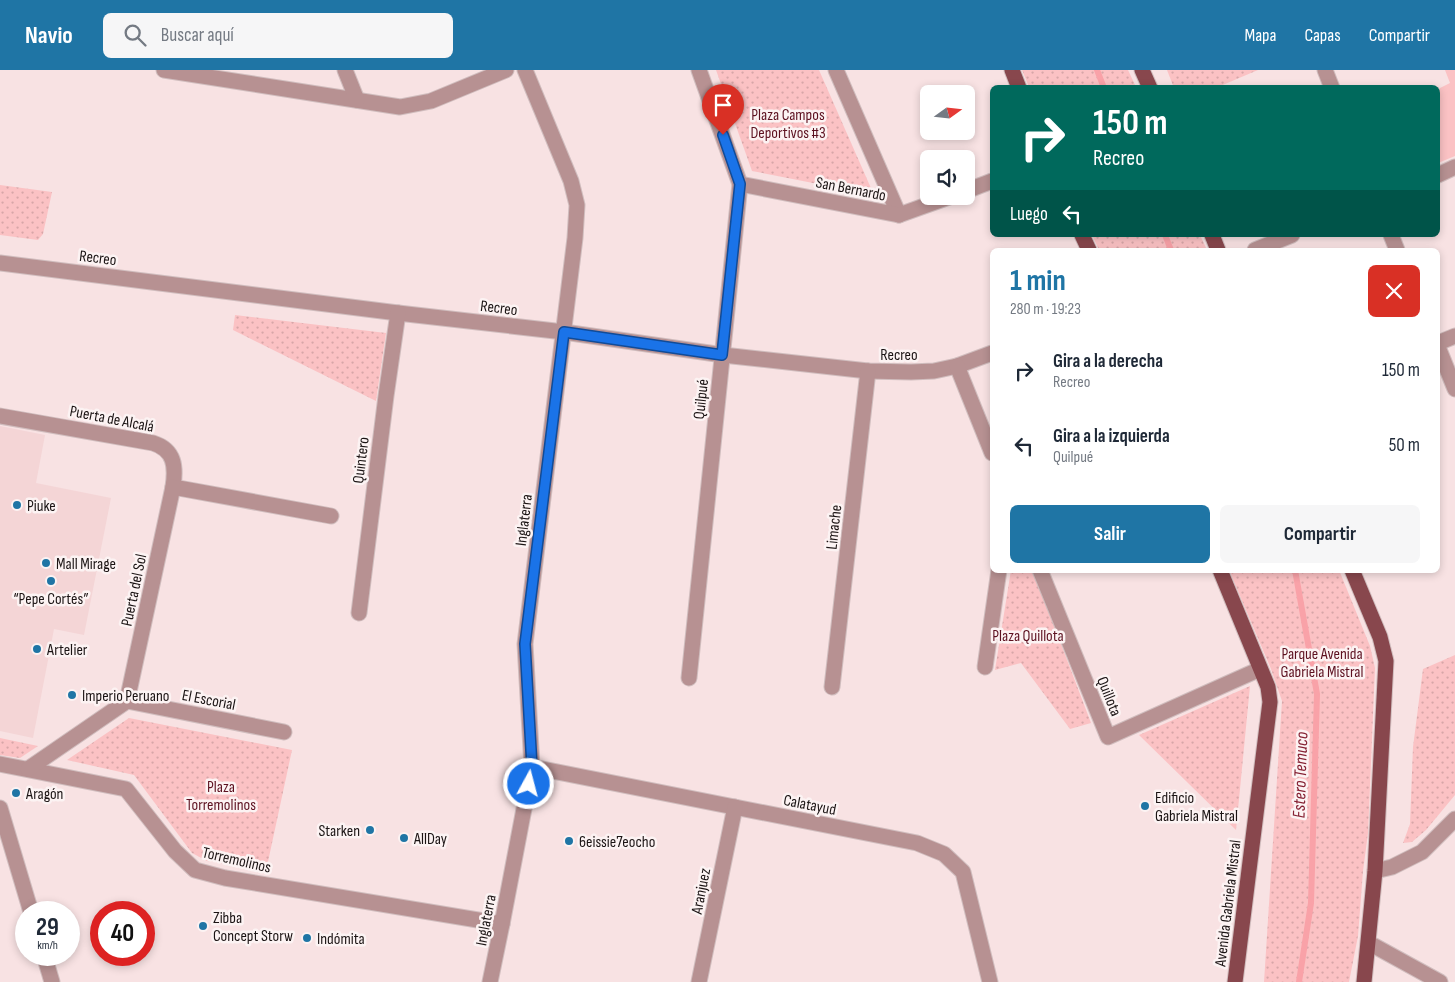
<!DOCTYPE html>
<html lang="es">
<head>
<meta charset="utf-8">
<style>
	body { margin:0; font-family:"Sofia Sans Condensed",sans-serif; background:#f6f6f7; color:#1f2937; height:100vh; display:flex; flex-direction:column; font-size:19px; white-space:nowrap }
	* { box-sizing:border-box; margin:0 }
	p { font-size:16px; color:#747a83 }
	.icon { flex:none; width:28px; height:28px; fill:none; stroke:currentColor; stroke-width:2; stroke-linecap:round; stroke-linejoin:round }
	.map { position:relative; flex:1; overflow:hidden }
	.drawer { position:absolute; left:990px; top:178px; width:450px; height:325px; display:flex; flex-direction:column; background:#fff; border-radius:8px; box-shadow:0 2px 8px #0003 }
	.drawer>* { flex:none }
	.banner { position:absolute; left:990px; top:15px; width:450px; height:152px; border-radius:8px; box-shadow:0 2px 8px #0003; background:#00695c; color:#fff; overflow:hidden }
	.needle { width:32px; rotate:75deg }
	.buttons { position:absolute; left:920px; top:15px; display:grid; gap:10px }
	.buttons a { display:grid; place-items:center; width:55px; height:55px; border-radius:8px; background:#fff; box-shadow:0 2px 8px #0003; font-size:25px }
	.speed { position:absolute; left:15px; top:831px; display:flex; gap:10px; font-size:25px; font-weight:700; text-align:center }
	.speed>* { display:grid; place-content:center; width:65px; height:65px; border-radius:50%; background:#fff; box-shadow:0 2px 8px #0003; line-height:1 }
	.speed small { font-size:12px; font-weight:400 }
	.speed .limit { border:8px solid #d22; background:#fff; color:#111 }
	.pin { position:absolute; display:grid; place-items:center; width:42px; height:42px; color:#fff; margin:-51px -21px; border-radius:50% 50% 50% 0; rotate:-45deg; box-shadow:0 0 5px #0007 }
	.pin .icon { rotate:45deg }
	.me { position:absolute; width:55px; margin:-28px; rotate:7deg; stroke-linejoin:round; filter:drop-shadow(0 0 4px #0008) }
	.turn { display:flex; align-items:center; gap:18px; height:105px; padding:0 20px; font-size:22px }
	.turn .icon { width:65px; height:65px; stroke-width:2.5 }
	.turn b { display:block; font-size:35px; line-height:42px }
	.then { display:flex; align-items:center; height:48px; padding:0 20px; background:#0003; gap:10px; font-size:19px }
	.round { display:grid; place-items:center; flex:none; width:52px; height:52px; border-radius:8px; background:#f6f6f7 }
	.overview { display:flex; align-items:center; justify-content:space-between; height:85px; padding:0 20px }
	h1 { font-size:30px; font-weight:700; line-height:38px; color:#1f75a5 }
	.cta { display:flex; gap:10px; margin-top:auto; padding:10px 20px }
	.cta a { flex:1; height:58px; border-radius:8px; background:#1f75a5; color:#fff; font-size:20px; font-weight:700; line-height:58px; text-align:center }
	.cta a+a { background:#f6f6f7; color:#1f2937 }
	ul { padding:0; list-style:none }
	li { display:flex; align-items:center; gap:15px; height:75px; padding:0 20px }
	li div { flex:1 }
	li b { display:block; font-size:19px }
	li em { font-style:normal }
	header { display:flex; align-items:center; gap:30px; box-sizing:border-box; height:70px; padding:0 25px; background:#1f75a5; color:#fff }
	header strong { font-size:24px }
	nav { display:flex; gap:28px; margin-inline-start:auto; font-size:18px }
	.search { width:350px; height:45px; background:#f6f6f7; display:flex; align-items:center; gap:12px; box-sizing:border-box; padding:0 18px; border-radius:8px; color:#747a83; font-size:19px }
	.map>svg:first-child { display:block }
</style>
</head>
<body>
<header>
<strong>Navio</strong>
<div class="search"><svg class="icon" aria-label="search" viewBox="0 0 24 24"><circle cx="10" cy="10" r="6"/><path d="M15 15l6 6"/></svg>Buscar aquí</div>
<nav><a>Mapa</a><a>Capas</a><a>Compartir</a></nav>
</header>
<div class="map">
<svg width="1455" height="912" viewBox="0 0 1455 912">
	<defs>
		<pattern id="grass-dots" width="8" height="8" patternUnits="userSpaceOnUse" patternTransform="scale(1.25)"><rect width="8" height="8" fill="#fbc2c4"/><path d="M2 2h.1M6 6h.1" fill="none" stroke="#d7a6a8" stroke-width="1.8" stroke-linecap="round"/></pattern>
	</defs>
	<rect width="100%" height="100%" fill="#f8e2e3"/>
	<!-- built -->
	<polygon fill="#f4d5d6" points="0,356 45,365 36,413 111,428 84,565 54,559 33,668 0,661"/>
	<!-- grass -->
	<g fill="url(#grass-dots)">
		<polygon points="716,0 819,0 874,125 752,101"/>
		<polygon points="1022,0 1128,0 1136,17 1029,17"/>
		<polygon points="1167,0 1258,0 1218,17 1174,18"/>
		<polygon points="0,115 52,122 43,164 38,170 0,165"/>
		<polygon points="1092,165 1200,165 1207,180 1099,180"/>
		<polygon points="235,245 386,263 376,331 233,260"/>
		<polygon points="1011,500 1033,500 1091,653 1070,659 1021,593 995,600"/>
		<polygon points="1229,500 1339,500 1370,576 1375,598 1368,763 1363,801 1358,866 1349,912 1264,912 1282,631 1271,599"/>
		<polygon points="1455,585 1455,725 1426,760 1412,772 1403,773 1410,754 1413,677 1423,599"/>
		<polygon points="1250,616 1236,760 1139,665"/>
		<polygon points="129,648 292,680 266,801 207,791 192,783 134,705 67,690"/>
		<polygon points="0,668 38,676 20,688 0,685"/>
	</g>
	<!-- garden -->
	<polygon fill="#fbc2c4" points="1445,0 1455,0 1455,86 1438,93 1438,19 1450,13"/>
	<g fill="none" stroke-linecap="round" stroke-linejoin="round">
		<!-- stream -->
		<g stroke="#f9a2a8" stroke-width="6">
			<polyline points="1097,0 1104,18"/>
			<polyline points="1165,165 1171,180"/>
			<polyline points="1295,500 1317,624 1311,833 1299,912"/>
		</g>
		<!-- minor casing -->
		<g stroke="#d0bdbe" stroke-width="17">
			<g id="minor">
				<polyline points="164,0 400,37 431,31 506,0"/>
				<polyline points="345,0 357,30"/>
				<polyline points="836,0 899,145"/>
				<polyline points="1325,0 1332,18"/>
				<polyline points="1438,105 1455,97"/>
				<polyline points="740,114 899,145 952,126"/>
				<polyline points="966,121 992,111"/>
				<polyline points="1391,165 1397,180"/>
				<polyline points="1255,180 1292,165"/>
				<polyline points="0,193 398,243 564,262 723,285 868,301 911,302 934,301 957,296 992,283"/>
				<polyline points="1438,273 1455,266"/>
				<polyline points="1438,277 1455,319"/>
				<polyline points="957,296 992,383"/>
				<path d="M0 346 153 373C175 380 176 397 173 417L331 446"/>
				<polyline points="1040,500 1108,667 1260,599"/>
				<polyline points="359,543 386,326 398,243"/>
				<polyline points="985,597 999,500"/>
				<polyline points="689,608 740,114 699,0"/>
				<polyline points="832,617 868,301"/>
				<polyline points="127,631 173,417"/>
				<polyline points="0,694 126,719 175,781 195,800 225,808 502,854"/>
				<polyline points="532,697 917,773 944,784 963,802 990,912"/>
				<polyline points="28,699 127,631 284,662"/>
				<polyline points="0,738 31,842"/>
				<polyline points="1375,801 1392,797 1422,782 1455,749"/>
				<polyline points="1369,873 1440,912"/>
				<polyline points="44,885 52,912"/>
				<polyline points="490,912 502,854 532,697 525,574 575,168 577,135 571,111 525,0"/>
				<polyline points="699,912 735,737"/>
			</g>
		</g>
		<!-- major casing -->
		<g stroke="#d0bdbe" stroke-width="17">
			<g id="major">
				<polyline points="1012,0 1019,18"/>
				<polyline points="1142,0 1150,18"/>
				<polyline points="1082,165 1089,180"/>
				<polyline points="1212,165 1218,180"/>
				<polyline points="1220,500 1268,617 1270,632 1235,912"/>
				<polyline points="1352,500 1380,567 1386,591 1375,801 1364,912"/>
			</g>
		</g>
		<!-- minor -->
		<use href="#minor" stroke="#b79192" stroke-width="15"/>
		<!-- major -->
		<use href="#major" stroke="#88474d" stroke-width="15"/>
	</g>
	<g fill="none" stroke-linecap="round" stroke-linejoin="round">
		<!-- route casing -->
		<g stroke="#114b97" stroke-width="12">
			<polyline id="route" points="529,714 532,697 525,574 564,262 722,285 740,114 723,65"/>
		</g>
		<!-- route -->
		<use href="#route" stroke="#1a73e8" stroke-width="9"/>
	</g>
	<!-- markers -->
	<g fill="#1f75a5" stroke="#fcf3f3" stroke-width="2">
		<circle cx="17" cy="435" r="5"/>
		<circle cx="46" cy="493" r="5"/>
		<circle cx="51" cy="511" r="5"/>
		<circle cx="37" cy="579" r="5"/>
		<circle cx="72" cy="625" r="5"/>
		<circle cx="16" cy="723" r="5"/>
		<circle cx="1145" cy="736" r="5"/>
		<circle cx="370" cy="760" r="5"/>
		<circle cx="404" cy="768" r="5"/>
		<circle cx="569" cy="771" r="5"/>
		<circle cx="203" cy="856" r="5"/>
		<circle cx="307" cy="868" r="5"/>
	</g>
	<g text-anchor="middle" stroke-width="5" stroke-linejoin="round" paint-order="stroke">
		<!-- park labels -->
		<g font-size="16" fill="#5d1120" stroke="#fcf3f3">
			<text x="788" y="50">Plaza Campos<tspan x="788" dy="18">Deportivos #3</tspan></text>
			<text x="1028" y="571">Plaza Quillota</text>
			<text x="1322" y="589">Parque Avenida<tspan x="1322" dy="18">Gabriela Mistral</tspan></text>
			<text x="221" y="722">Plaza<tspan x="221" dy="18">Torremolinos</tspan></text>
		</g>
		<!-- street labels -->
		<g font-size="16" fill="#1b1414" stroke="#fcf3f3">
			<text transform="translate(851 118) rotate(11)" y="6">San Bernardo</text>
			<text transform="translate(98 187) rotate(7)" y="6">Recreo</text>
			<text transform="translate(499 237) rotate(7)" y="6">Recreo</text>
			<text x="899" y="290">Recreo</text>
			<text transform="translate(700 329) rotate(-84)" y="6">Quilpué</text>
			<text transform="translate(112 348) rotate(11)" y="6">Puerta de Alcalá</text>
			<text transform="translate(360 390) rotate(-83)" y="6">Quintero</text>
			<text transform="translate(523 450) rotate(-83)" y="6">Inglaterra</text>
			<text transform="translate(833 457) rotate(-84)" y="6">Limache</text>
			<text transform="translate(133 520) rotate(-78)" y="6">Puerta del Sol</text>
			<text transform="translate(1110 626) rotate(68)" y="6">Quillota</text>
			<text transform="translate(209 629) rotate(11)" y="6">El Escorial</text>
			<text transform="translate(810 734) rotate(11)" y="6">Calatayud</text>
			<text transform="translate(237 789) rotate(13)" y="6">Torremolinos</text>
			<text transform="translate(700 821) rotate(-79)" y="6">Aranjuez</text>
			<text transform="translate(1227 833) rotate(-83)" y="6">Avenida Gabriela Mistral</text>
			<text transform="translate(485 850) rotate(-79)" y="6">Inglaterra</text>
		</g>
		<!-- poi labels -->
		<g font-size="16" fill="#1b1414" stroke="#fcf3f3" text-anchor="start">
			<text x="27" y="441">Piuke</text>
			<text x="56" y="499">Mall Mirage</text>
			<text x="51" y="534" text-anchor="middle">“Pepe Cortés”</text>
			<text x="47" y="585">Artelier</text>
			<text x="82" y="631">Imperio Peruano</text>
			<text x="26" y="729">Aragón</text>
			<text x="1155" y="733">Edificio<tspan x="1155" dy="18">Gabriela Mistral</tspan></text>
			<text x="360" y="766" text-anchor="end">Starken</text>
			<text x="414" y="774">AllDay</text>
			<text x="579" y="777">6eissie7eocho</text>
			<text x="213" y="853">Zibba<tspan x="213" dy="18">Concept Storw</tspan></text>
			<text x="317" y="874">Indómita</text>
		</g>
		<!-- water labels -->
		<g font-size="18" font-style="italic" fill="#862234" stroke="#fcf3f3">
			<text transform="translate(1300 705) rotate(-88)" y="6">Estero Temuco</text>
		</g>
	</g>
</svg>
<div class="buttons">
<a><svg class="needle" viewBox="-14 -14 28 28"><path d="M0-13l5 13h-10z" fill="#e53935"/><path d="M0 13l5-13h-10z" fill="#747a83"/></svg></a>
<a><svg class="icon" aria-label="sound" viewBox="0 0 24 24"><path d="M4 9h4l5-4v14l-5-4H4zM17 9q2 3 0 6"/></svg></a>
</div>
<div class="speed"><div>29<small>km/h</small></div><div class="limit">40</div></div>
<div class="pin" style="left:723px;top:65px;background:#d93025"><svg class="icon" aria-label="arrive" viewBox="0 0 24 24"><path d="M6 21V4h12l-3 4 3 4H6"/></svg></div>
<svg class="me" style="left:529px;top:714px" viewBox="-20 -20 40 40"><circle r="17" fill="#1a73e8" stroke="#fff" stroke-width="3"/><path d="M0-11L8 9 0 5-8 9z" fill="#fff"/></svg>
<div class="banner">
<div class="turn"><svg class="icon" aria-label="right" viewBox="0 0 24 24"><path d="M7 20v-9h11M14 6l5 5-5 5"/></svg><div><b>150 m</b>Recreo</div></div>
<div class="then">Luego<svg class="icon" aria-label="left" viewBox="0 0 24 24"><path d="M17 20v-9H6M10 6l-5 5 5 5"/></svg></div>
</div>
<section class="drawer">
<div class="overview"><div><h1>1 min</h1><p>280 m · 19:23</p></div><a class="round" style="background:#d93025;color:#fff"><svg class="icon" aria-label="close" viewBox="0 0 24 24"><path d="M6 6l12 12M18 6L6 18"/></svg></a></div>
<ul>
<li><svg class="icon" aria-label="right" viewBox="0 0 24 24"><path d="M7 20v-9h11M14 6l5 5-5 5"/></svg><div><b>Gira a la derecha</b><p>Recreo</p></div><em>150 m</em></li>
<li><svg class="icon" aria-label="left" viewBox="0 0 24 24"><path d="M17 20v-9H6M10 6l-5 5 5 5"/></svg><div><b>Gira a la izquierda</b><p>Quilpué</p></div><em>50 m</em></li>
</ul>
<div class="cta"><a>Salir</a><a>Compartir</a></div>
</section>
</div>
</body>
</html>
